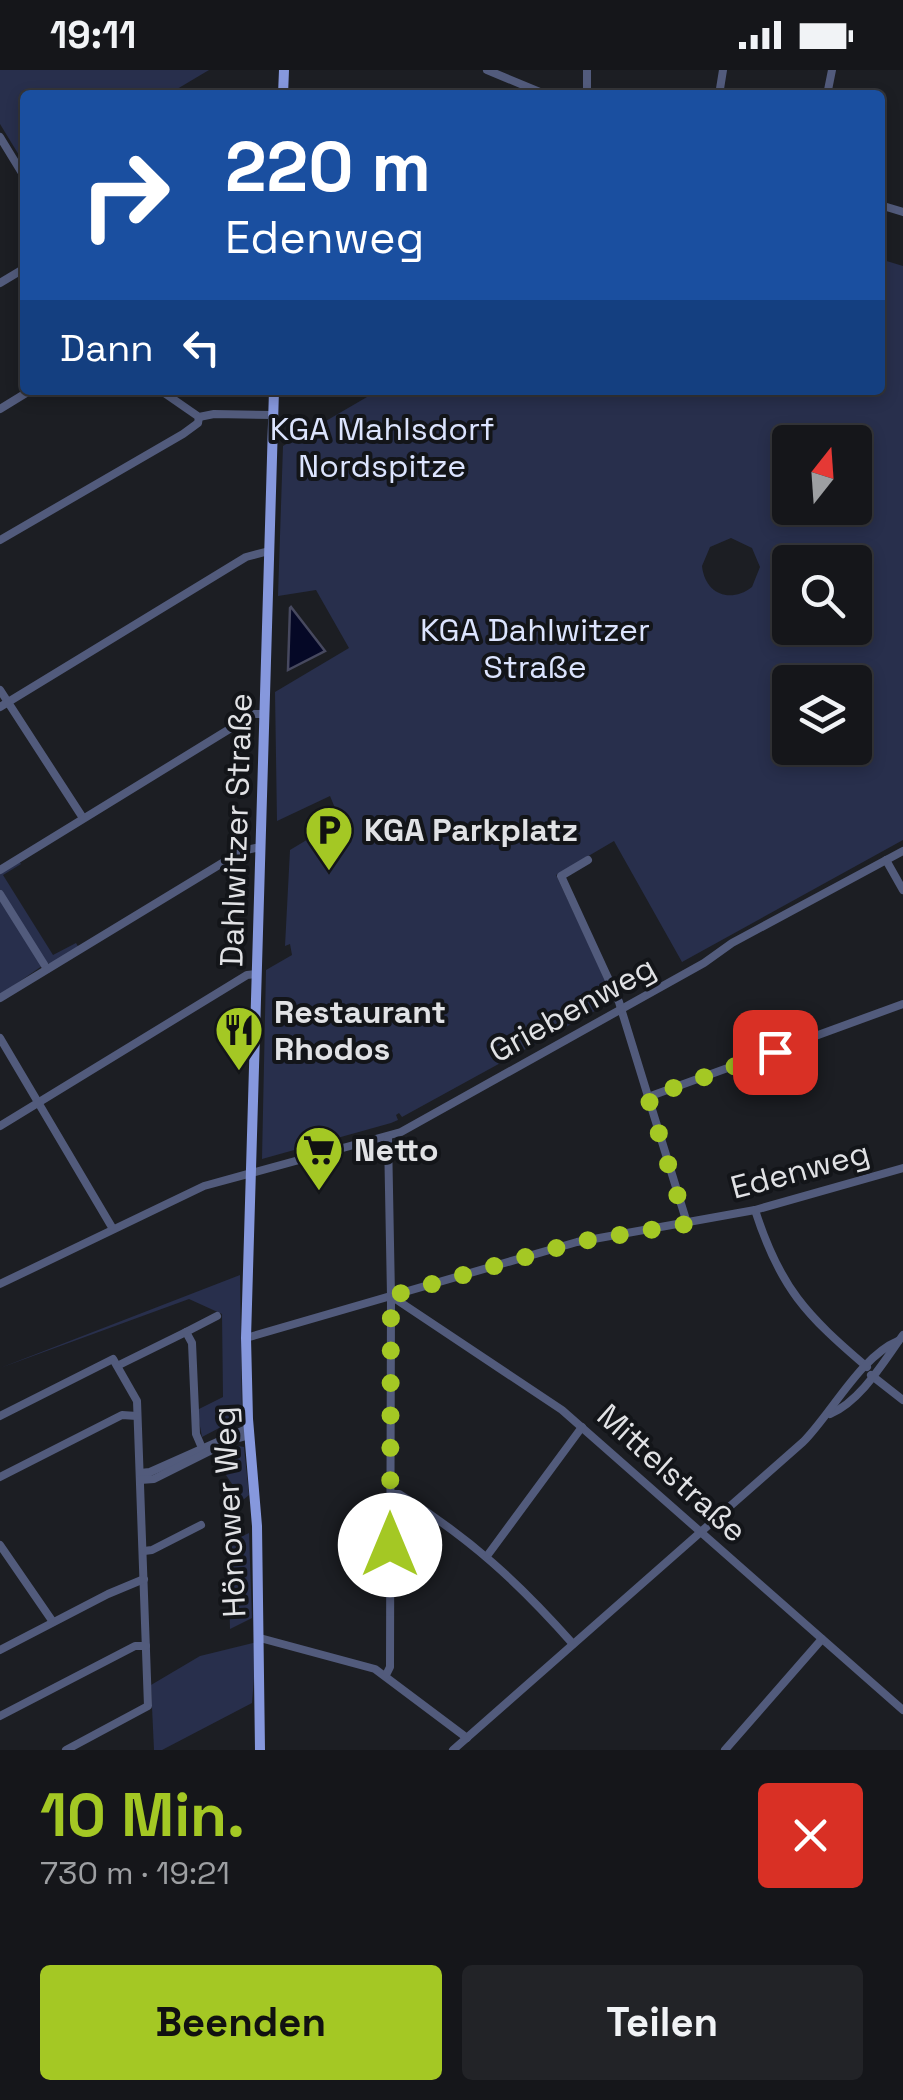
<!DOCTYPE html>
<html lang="de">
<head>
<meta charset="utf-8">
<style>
	body { margin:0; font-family:"Space Grotesk",sans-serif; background:#222327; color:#f1f3f6; height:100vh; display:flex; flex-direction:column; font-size:38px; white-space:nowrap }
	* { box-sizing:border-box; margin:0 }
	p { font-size:32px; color:#9d9fa2 }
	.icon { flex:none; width:55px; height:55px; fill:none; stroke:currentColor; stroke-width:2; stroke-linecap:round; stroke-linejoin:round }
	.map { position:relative; height:1680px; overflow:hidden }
	.details { display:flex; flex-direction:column; background:#15161a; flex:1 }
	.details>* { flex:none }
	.banner { position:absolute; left:20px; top:20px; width:865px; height:305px; border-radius:10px; box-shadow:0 5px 15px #0003,0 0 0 2px #343539; background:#1a4fa0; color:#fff; overflow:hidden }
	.needle { width:65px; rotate:17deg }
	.fabs { position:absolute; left:772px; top:355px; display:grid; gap:20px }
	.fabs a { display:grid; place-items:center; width:100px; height:100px; border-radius:10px; background:#15161a; box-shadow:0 5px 15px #0003,0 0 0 2px #343539; font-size:50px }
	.pin { position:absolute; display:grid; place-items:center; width:85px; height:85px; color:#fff; margin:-42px; border-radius:20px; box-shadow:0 5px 15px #0006 }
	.me { position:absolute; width:110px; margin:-55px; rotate:0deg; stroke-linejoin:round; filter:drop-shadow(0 0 8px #0008) }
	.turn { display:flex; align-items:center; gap:35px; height:210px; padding:0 40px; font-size:45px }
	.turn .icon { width:130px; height:130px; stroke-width:2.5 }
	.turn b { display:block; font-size:70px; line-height:85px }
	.then { display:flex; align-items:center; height:95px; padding:0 40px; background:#0003; gap:20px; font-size:38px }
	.round { display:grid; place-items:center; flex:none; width:105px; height:105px; border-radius:10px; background:#222327 }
	.overview { display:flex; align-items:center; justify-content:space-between; height:170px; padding:0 40px }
	h1 { font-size:60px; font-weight:700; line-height:75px; color:#a4c824 }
	.button { display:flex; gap:20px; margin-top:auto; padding:20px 40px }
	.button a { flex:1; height:115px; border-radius:10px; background:#a4c824; color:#111; font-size:40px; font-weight:700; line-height:115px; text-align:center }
	.button a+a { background:#222327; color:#f1f3f6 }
	.status { display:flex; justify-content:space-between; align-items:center; height:70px; padding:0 50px; background:#15161a; direction:ltr }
	.status svg { height:28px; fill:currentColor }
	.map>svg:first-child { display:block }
</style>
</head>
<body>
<div class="status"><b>19:11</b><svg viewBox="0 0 49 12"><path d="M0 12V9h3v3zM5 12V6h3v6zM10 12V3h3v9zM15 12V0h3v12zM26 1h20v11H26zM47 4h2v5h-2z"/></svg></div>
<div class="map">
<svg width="903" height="1680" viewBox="0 0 903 1680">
	<rect width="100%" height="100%" fill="#1c1e23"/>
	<!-- green -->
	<g fill="#282f4c" fill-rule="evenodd">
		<polygon points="0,0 209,0 167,25 25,25 25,95 0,54"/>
		<path d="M880 189 903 196V770L682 892 614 771 556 805 615 930 402 1047 399 1043 396 1045 398 1050 391 1053 262 1089 266 900 292 885 290 874 285 876 290 780 340 750 330 726 277 751 275 622 349 578 316 520 278 526 283 376 379 320H880ZM790 372H855V438H790ZM731 468 752 478 760 497 752 517C730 534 705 524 702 496L710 477ZM790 492H855V558H790ZM790 612H855V678H790Z"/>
		<polygon points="19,791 21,794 3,805 53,885 76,873 79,878 52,894 47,893 0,819 0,803"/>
		<polygon points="0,829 42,896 0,925"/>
		<polygon points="240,1205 242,1346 202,1367 197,1340 223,1327 222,1244 189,1229 0,1298"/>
		<polygon points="238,1376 244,1377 249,1425 243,1430 215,1389"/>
		<polygon points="249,1463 252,1548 230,1559 228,1473"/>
		<polygon points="257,1572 252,1633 162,1680 154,1680 151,1615 200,1586"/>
	</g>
	<!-- water -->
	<polygon fill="#050826" stroke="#47495f" stroke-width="2.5" points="291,537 325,581 288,600 290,538"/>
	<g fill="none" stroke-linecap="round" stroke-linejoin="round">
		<!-- minor -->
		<g stroke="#525b7c" stroke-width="8">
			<polyline points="487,0 547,25"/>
			<polyline points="587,25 587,0"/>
			<polyline points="719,25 723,0"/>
			<polyline points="827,25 832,0"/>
			<polyline points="0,67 25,108"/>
			<polyline points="880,135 903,142"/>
			<polyline points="0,213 25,198"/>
			<polyline points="160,320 199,347 214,344 273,345"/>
			<polyline points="0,339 31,320"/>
			<polyline points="0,470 183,364 198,353 199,347"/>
			<polyline points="0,620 83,748"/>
			<polyline points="0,637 246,487 269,481"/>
			<polyline points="588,790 561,806 619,932 687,1153"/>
			<polyline points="886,790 903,820"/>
			<polyline points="0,800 254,644 264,644"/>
			<polyline points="0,824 47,899"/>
			<polyline points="0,928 242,781 260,777"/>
			<polyline points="0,968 113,1159"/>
			<polyline points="648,1027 903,934"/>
			<polyline points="0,1056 247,905 256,904"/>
			<path d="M755 1140C780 1218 806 1245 867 1297"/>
			<polyline points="0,1214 204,1116 401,1062 704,893 732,873 903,781"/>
			<polyline points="391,1226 562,1340 903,1640"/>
			<polyline points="186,1262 217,1246"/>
			<polyline points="246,1268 577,1172 755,1140 903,1098"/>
			<polyline points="119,1295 186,1262 192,1273 196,1364 202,1378"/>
			<polyline points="871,1305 903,1330"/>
			<path d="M830 1344C861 1331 884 1291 903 1265"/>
			<polyline points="0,1346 113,1289 137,1331 148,1636 66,1680"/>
			<polyline points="140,1403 150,1402 249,1358"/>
			<polyline points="0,1407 122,1345 137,1346"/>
			<polyline points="140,1410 154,1409 232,1370 250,1365"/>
			<path d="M391 1424H399C470 1468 518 1512 573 1574"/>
			<polyline points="0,1475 53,1552"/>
			<polyline points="144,1481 152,1480 201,1455"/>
			<polyline points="487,1486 582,1357"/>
			<polyline points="260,1568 375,1599 467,1668"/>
			<polyline points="0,1580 108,1524 144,1509"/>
			<polyline points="386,1605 390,1597 391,1226 388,1067"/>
			<polyline points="0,1646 135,1576 146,1576"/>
			<path d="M453 1680 803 1372C831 1344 861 1286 898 1271"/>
			<polyline points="725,1680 822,1569"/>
		</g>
		<!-- major -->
		<g stroke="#8698dd" stroke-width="10">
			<polyline points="283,25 284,0"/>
			<polyline points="260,1680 257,1456 248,1349 246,1268 274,320"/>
		</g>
	</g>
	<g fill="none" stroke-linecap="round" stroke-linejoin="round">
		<!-- route -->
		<polyline stroke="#a4c824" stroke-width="18" stroke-dasharray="0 32.4" points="390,1475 391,1226 577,1172 686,1154 648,1027 775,982"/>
	</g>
	<!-- icons -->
	<defs>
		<g id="parking-pin" transform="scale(2.5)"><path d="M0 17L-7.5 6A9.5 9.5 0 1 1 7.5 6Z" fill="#a4c824" stroke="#131519"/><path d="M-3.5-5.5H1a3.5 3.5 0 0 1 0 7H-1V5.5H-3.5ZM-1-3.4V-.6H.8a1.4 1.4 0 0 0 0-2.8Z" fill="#111"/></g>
		<g id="restaurant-pin" transform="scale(2.5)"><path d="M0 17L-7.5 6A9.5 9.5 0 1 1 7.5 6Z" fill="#a4c824" stroke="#131519"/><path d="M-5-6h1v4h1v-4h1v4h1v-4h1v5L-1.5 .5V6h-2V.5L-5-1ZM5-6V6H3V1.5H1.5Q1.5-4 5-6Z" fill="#111"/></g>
		<g id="supermarket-pin" transform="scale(2.5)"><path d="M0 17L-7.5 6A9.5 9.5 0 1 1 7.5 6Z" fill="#a4c824" stroke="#131519"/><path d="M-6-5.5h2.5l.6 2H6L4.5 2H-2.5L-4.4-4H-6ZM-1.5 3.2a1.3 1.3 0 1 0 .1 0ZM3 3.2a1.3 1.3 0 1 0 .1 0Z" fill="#111"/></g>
	</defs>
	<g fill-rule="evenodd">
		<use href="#parking-pin" x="329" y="760"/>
		<use href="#restaurant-pin" x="239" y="960"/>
		<use href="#supermarket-pin" x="319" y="1080"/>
	</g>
	<g text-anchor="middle" stroke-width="8" stroke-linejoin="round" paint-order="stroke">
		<!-- park labels -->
		<g font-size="32" fill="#dce4fe" stroke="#131519">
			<text x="382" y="370">KGA Mahlsdorf<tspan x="382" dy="37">Nordspitze</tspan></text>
			<text x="535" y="571">KGA Dahlwitzer<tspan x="535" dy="37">Straße</tspan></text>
		</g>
		<!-- street labels -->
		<g font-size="32" fill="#e1e2e5" stroke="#131519">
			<text transform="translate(236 760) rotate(-88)" y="11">Dahlwitzer Straße</text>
			<text transform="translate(572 939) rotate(-29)" y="11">Griebenweg</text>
			<text transform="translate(800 1100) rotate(-15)" y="11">Edenweg</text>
			<text transform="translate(672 1403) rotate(42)" y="11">Mittelstraße</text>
			<text transform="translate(229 1442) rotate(-93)" y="11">Hönower Weg</text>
		</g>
		<!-- poi labels -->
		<g font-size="32" font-weight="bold" fill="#e1e2e5" stroke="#131519" text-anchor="start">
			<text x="364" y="771">KGA Parkplatz</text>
			<text x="274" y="953">Restaurant<tspan x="274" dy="37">Rhodos</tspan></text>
			<text x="354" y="1091">Netto</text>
		</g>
	</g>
</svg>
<div class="fabs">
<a><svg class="needle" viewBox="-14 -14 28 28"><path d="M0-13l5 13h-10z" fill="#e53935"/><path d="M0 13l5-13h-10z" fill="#9d9fa2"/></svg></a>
<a><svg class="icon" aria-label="search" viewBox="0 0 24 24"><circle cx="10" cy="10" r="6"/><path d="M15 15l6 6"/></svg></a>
<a><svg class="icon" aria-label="layers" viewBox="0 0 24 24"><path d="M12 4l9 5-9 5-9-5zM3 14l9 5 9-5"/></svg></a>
</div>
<div class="pin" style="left:775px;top:982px;background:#d93025"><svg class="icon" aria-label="arrive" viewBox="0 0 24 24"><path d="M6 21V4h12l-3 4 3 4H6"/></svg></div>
<svg class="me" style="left:390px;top:1475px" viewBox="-20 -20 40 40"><circle r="19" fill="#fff"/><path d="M0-13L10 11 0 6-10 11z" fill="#a4c824"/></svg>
<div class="banner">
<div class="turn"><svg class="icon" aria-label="right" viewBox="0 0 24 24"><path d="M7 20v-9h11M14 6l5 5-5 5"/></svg><div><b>220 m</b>Edenweg</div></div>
<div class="then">Dann<svg class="icon" aria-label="left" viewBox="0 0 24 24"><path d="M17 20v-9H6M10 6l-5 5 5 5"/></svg></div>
</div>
</div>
<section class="details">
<div class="overview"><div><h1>10 Min.</h1><p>730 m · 19:21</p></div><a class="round" style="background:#d93025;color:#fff"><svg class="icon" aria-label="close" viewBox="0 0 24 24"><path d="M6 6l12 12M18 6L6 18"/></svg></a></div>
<div class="button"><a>Beenden</a><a>Teilen</a></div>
</section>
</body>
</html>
